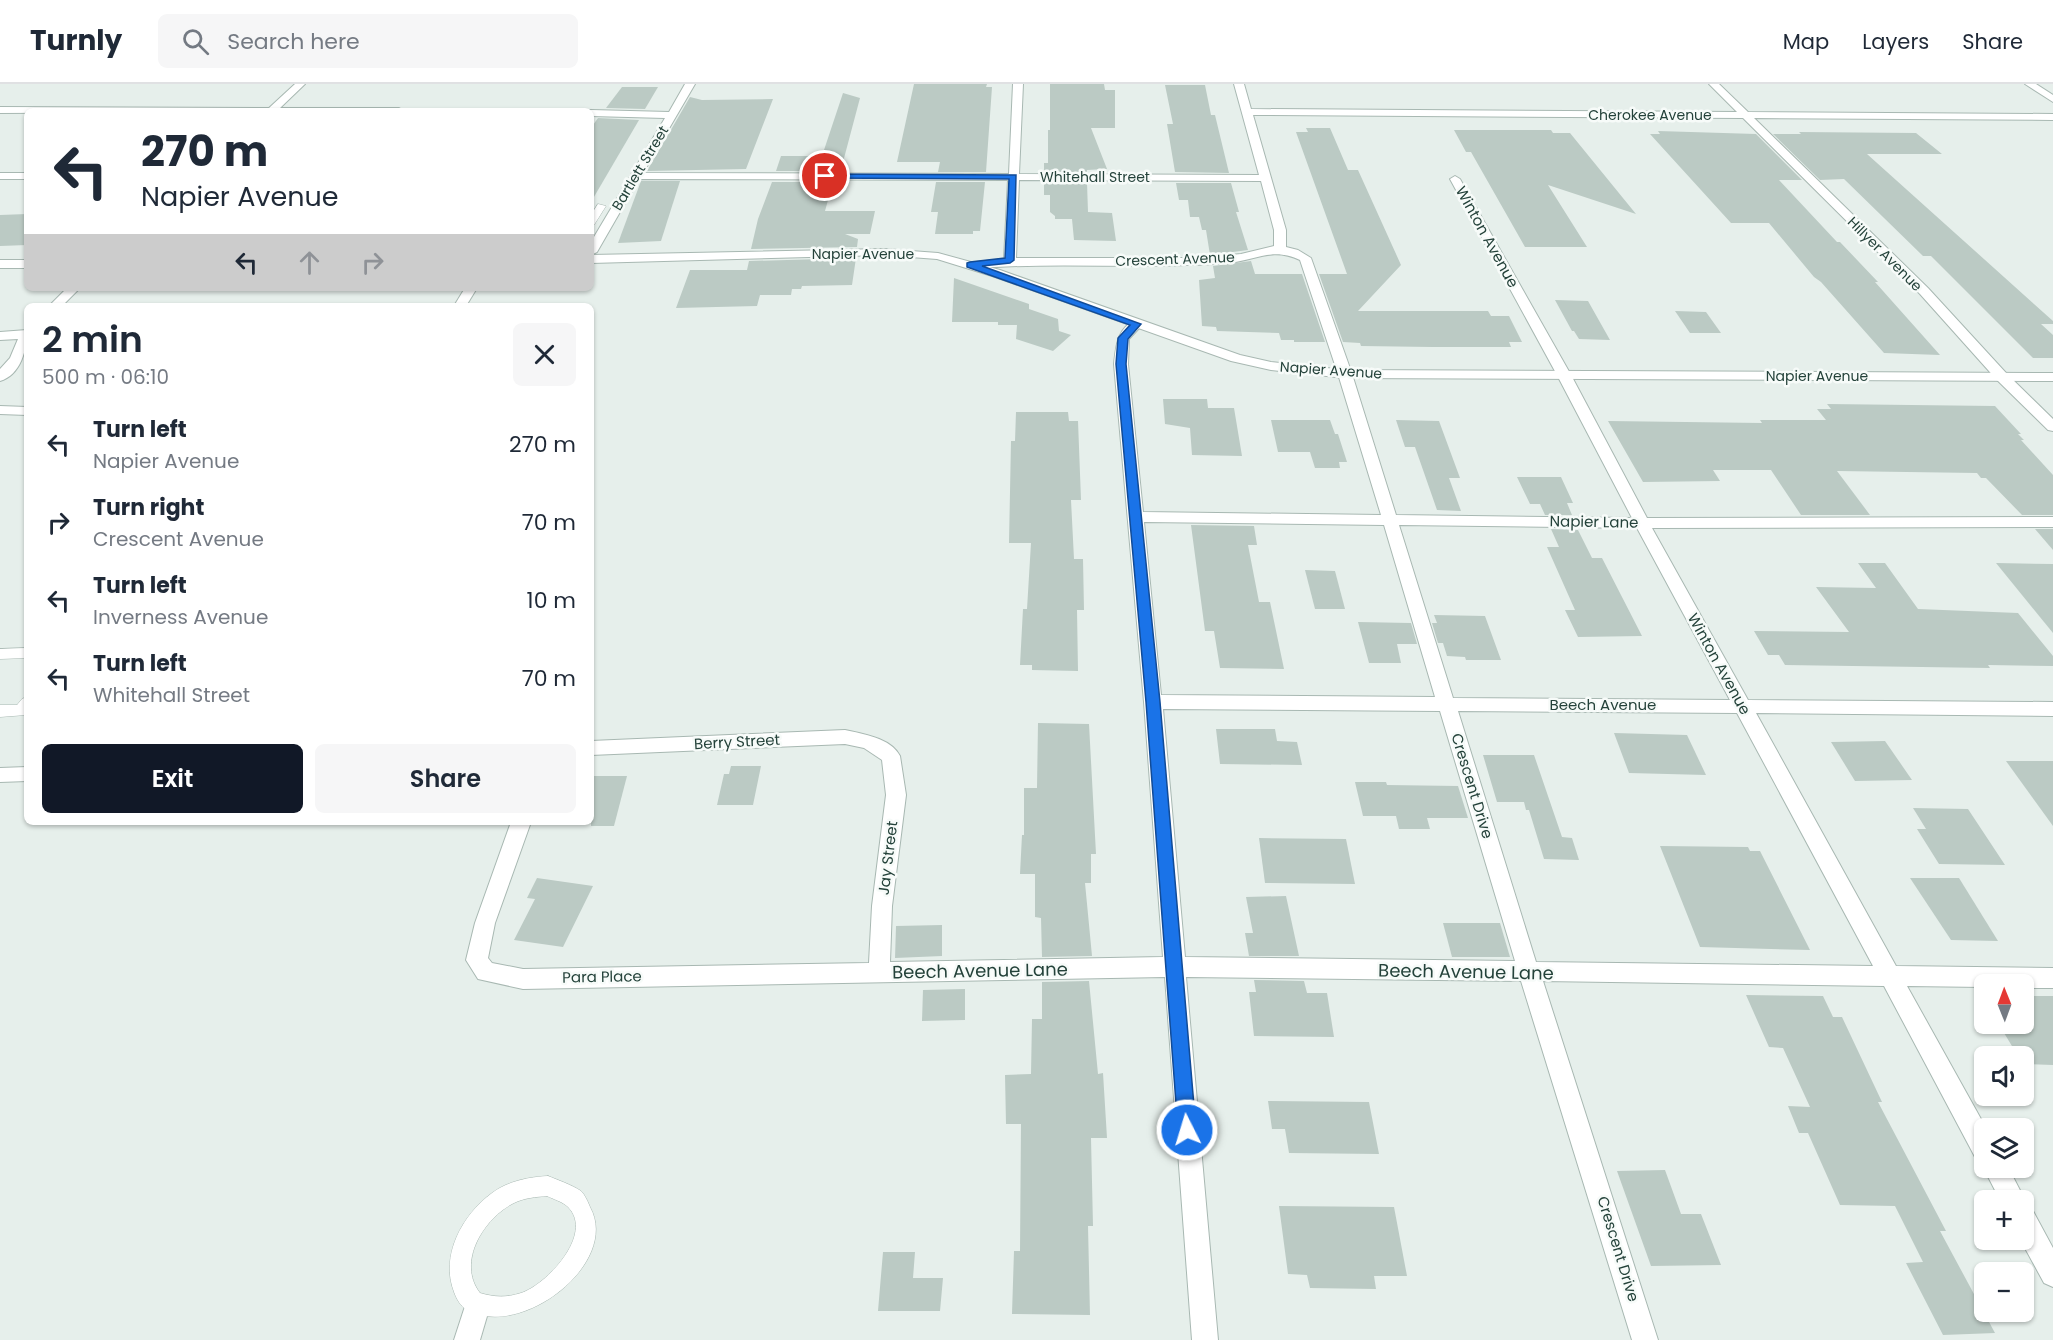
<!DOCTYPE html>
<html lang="en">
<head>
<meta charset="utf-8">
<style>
	body { margin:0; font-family:Poppins,sans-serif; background:#f6f6f7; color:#1f2937; height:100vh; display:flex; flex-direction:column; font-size:22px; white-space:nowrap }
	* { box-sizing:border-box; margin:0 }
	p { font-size:20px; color:#747a83 }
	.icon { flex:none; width:33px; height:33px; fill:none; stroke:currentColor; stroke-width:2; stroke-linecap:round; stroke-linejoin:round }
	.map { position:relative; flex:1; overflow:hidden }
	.sheet { position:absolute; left:24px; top:219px; width:570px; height:522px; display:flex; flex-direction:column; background:#fff; border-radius:9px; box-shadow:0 2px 4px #0004 }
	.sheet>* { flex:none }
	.guide { position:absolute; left:24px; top:24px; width:570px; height:183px; border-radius:9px; box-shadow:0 2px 4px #0004; background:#fff; color:#1f2937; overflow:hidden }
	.needle { width:39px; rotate:359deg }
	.buttons { position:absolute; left:1974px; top:890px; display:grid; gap:12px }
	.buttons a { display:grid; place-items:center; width:60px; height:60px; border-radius:9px; background:#fff; box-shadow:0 2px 4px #0004; font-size:30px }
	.pin { position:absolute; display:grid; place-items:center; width:51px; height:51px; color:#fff; margin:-26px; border:3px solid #fff; border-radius:50%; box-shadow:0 2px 6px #0007 }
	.me { position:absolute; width:66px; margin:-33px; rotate:355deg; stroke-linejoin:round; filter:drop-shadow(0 0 4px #0008) }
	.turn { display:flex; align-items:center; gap:21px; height:126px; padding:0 18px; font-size:27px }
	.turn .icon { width:78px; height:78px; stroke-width:2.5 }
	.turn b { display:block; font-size:42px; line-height:51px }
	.lanes { display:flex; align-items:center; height:57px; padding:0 18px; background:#0003; justify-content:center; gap:30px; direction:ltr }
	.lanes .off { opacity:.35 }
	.round { display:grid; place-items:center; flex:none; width:63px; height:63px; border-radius:9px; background:#f6f6f7 }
	.overview { display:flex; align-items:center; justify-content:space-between; height:102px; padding:0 18px }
	h1 { font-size:36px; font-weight:600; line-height:45px }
	.primary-button { display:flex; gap:12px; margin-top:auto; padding:12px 18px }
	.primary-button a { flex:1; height:69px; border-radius:9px; background:#111827; color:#fff; font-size:24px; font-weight:600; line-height:69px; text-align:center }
	.primary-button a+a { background:#f6f6f7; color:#1f2937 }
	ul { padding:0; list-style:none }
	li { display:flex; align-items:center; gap:18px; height:78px; padding:0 18px }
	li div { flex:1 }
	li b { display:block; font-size:22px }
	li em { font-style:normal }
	header { display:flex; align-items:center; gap:36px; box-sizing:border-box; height:84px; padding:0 30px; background:#fff; border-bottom:2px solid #e0e1e3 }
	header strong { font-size:28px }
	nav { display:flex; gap:33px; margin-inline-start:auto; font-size:21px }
	.search { width:420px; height:54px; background:#f6f6f7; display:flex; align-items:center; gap:15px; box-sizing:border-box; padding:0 21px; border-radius:9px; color:#747a83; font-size:22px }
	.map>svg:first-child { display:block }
</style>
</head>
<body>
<header>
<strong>Turnly</strong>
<div class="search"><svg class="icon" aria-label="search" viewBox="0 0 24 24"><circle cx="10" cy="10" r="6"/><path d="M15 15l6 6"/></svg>Search here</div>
<nav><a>Map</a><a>Layers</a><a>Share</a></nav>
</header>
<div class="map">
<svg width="2053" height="1256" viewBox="0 0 2053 1256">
	<rect width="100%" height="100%" fill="#e6efeb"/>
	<!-- building -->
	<g fill="#bbcac4">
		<polygon points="914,0 987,0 986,3 992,3 986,88 938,88 940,78 897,78"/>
		<polygon points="1050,0 1104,0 1105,6 1115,6 1115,44 1091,44 1107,85 1087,86 1087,88 1044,88 1044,79 1048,79 1048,46 1050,46"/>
		<polygon points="1165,1 1205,1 1211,31 1215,31 1229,89 1175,88 1167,40 1173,40"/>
		<polygon points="622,3 658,3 645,25 606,24"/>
		<polygon points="843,9 860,14 843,78 838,78 836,87 776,87 781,72 822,72"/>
		<polygon points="690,13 702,16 773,15 746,85 647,87"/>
		<polygon points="598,34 639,36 591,118 591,44"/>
		<polygon points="1306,44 1330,44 1348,86 1358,86 1401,181 1358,227 1488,227 1491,232 1509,232 1522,258 1509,258 1511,263 1432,263 1361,262 1360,259 1343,258 1319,190 1347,190 1296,48 1308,48"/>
		<polygon points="1454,46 1551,46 1553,49 1570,49 1636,130 1548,101 1587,163 1525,163 1471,68 1466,68"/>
		<polygon points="1658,47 1756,50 1802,96 1779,96 1837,158 1840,158 1878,198 1875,198 1940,271 1884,269 1821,198 1814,193 1769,139 1731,139 1650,50 1660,50"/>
		<polygon points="1799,48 1916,49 1942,70 1867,70 2053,237 2053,240 2041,240 2053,251 2053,274 2033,274 1931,172 1923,172 1844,95 1820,96 1773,50 1801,50"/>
		<polygon points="641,97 680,97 661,157 618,159"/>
		<polygon points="772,98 833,98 825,127 875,127 870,150 845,150 858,155 857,163 751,165 758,135"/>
		<polygon points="936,98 985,98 980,147 973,147 973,150 935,150 938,128 931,128"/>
		<polygon points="1044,98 1087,99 1088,128 1112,129 1116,157 1074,156 1072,135 1055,135 1055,132 1050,128 1050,111 1044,111"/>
		<polygon points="1176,99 1231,99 1239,128 1236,128 1248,166 1210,171 1206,146 1202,146 1199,133 1190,133 1188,116 1179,116"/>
		<polygon points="27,130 27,161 0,162 0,131"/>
		<polygon points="856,174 852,201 802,202 801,205 792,205 791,211 760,211 757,222 676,224 690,186 747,186 749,177"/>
		<polygon points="1251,177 1255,190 1302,190 1325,258 1294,258 1294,256 1281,256 1279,249 1217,247 1216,243 1202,242 1199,196 1215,194 1213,182"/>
		<polygon points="954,194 1029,220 1029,225 1058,235 1059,247 1071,251 1053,267 1016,255 1017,241 998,241 998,238 952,238"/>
		<polygon points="1555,216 1588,217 1610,256 1579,255 1574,247 1572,247"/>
		<polygon points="1675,227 1706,228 1721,249 1690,249"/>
		<polygon points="1163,315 1207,315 1208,324 1234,324 1242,372 1192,371 1190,344 1165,340"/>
		<polygon points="1827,320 1995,322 2021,350 2018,350 2024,356 2021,356 2053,391 2053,431 2022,431 1986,394 1981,394 1977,389 1837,387 1870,431 1801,431 1771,386 1713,386 1720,397 1643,398 1608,337 1762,339 1760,336 1826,336 1817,325 1831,325"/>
		<polygon points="1016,328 1068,328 1069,337 1078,337 1081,416 1071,416 1074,475 1083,475 1084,526 1077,526 1078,587 1032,586 1032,581 1020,581 1023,525 1027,525 1031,459 1009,459 1011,357 1015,357"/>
		<polygon points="1271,336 1330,336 1335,350 1338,350 1347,378 1339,378 1340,384 1315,384 1310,368 1278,368"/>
		<polygon points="1396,336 1439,337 1460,394 1449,394 1461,427 1437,426 1415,363 1405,363"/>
		<polygon points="1517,393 1561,393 1573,419 1567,419 1572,431 1545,431 1540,420 1530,420"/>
		<polygon points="1191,441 1254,442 1257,461 1248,461 1259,518 1270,518 1284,585 1220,584 1214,547 1205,547"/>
		<polygon points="1551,445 1578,446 1592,474 1602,474 1642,552 1578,553 1565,526 1575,526 1547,463 1559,463"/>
		<polygon points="2035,445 2053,445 2053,466"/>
		<polygon points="1858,479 1885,479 1918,525 2018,529 2053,572 2053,582 1988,581 1990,584 1785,581 1779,571 1768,571 1754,547 1849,548 1816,503 1876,504"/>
		<polygon points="1996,479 2053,480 2053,549"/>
		<polygon points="1305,486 1335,487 1345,525 1315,525"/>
		<polygon points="1434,531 1485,532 1501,576 1466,576 1465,573 1447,572 1443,559 1438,559 1432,539 1437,539"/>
		<polygon points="1358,538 1411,539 1417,560 1397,560 1401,579 1369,579"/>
		<polygon points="1038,639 1089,640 1096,770 1091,770 1091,799 1085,799 1092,872 1042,873 1041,834 1035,833 1035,790 1020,790 1022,751 1024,751 1024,704 1037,704"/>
		<polygon points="1216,645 1275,645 1277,657 1297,658 1302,681 1220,680"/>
		<polygon points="1614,649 1687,651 1706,691 1629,689"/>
		<polygon points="1885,657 1912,696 1855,697 1831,658"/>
		<polygon points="1483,671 1534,671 1562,753 1572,754 1579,776 1544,775 1529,726 1526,726 1524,718 1497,718"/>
		<polygon points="2006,677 2053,677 2053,742"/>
		<polygon points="731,682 761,682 753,721 717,721 724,690 729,690"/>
		<polygon points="591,692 627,692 614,742 591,742"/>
		<polygon points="1355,698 1386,698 1387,701 1458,702 1468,734 1427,734 1430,745 1399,745 1396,732 1363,732"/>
		<polygon points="1913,724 1968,725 2005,781 1939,780 1917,745 1926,745"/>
		<polygon points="1259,754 1346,755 1355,800 1265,799"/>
		<polygon points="1660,762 1748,763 1750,767 1760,767 1810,866 1700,863"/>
		<polygon points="537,794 593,802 563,863 514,856 535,815 527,814"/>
		<polygon points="1910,794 1959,794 1998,857 1951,856"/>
		<polygon points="1286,812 1299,872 1249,872 1245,849 1253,849 1246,813"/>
		<polygon points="1443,839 1500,839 1510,873 1452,873"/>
		<polygon points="942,841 942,872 895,874 896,842"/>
		<polygon points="1254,896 1304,897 1307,909 1327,909 1334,953 1254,952 1249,908 1256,908"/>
		<polygon points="1089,897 1098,990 1103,989 1107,1054 1091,1054 1093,1142 1088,1142 1090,1231 1012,1230 1014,1167 1020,1167 1021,1040 1006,1040 1005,991 1031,990 1032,935 1042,935 1042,898"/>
		<polygon points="965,905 965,936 922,937 923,906"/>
		<polygon points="1746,911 1823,912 1833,933 1842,933 1882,1018 1878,1018 1946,1147 1940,1147 1995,1249 1943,1251 1906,1179 1923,1178 1895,1122 1840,1121 1808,1049 1799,1049 1788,1022 1810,1023 1783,964 1769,963"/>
		<polygon points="2024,912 2053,912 2053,981 2024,980 2024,972 2018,972 1998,939 2024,939"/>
		<polygon points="1268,1017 1369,1018 1379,1070 1289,1069 1285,1045 1272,1045"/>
		<polygon points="1665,1086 1681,1130 1701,1130 1721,1181 1651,1182 1617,1087"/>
		<polygon points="1279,1122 1394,1123 1407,1192 1374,1192 1376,1205 1310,1204 1307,1191 1288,1190"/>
		<polygon points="883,1168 915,1168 913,1194 943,1194 940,1227 878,1227"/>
	</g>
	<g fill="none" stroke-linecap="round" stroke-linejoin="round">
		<!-- service casing -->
		<g stroke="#a8b8b2" stroke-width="1">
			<g id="service">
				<polygon points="598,120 606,122 594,141 591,142 591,131"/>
				<polygon points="27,564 27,574 0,575 0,565"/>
				<polygon points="27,613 26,631 0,633 0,621 17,621 22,615"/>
				<path d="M548 1092C558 1096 572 1101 581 1107 585 1111 588 1118 590 1123 621 1179 521 1256 467 1226 461 1223 456 1214 454 1208 440 1172 462 1131 492 1109 508 1097 529 1093 548 1092ZM547 1112C553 1115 563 1118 568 1123 595 1150 546 1201 521 1209 506 1214 494 1213 480 1209 456 1178 484 1134 514 1119 524 1114 536 1113 547 1112Z"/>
			</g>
		</g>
		<!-- minor casing -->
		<g stroke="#a8b8b2" stroke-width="2">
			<g id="minor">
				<polygon points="295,0 305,0 280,24 399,24 404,27 0,29 0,23 269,24"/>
				<path d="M685 0H695L643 89 1009 90 1013 0H1023L1019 90 1259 91 1234 0H1244L1251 25 1737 28 1709 0H1719L1748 28 2053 30V36L1754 34 1928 204 2007 290 2053 335V347L2048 346 1997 296 1920 210 1743 34 1253 31 1286 146V163L1298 166 1311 174 1352 290 1396 431 1632 434 1557 291 1450 95 1455 92 1460 95 1571 291 1647 434 2053 433V443L1652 444 1748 616 2053 618V632L1756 629 1896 882 2053 884V904H2024V900H1984V903L1907 902 1986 1044 1984 1076 1975 1073 1884 902 1543 897 1658 1256H1632L1521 897 1186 893 1218 1256H1192L1165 893 523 905 478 895 466 876 475 839 511 738H531L495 839 488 874 492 879 523 885 869 879 872 822 886 711 882 676 864 664 845 660 591 671V657L845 646C863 650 891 654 900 672L906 711 892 822 890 878 1163 873 1144 618 1114 280C1116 262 1117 243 1137 236L1143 240 1129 255 1128 280 1143 428 1381 431 1338 290 1300 176C1272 163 1256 176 1228 179 1142 186 1056 177 970 185L966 183V179L1004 175 1008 96 639 95 597 168 591 171V158L665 34 591 32V27H588L591 26 669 28ZM1019 96 1261 97 1274 146V162L1241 170 1198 174H1016ZM1144 438 1384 441 1435 613 1161 611ZM1399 441 1637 444 1730 616 1453 614ZM1163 625 1440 627 1515 877 1185 873ZM1458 627 1737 629 1873 882 1536 878Z"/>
				<polygon points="2025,0 2036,0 2053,11 2053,18"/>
				<rect x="0" y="89" width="27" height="6"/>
				<polygon points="67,204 80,204 62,222 49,222"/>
				<polygon points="465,204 477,204 466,222 454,222"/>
				<path d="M27 246C27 265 21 291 0 297V285L10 274 18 255 0 256V248Z"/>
				<polygon points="0,322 27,323 27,331 0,330"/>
				<polygon points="27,683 27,697 0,698 0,684"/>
				<polygon points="1984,1079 1984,1083 2008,1083 2025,1116 2024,1121 2024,1116 2000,1116 1983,1083"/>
				<polygon points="2024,1123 2033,1127 2053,1164 2053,1203 2044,1199 2020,1155 2024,1155"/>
				<polygon points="477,1209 486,1213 490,1222 480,1256 454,1256 468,1213"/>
			</g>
		</g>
		<!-- tertiary casing -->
		<g stroke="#a8b8b2" stroke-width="2">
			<g id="tertiary">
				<polygon points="884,165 938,169 1000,186 1240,271 1271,278 1345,286 2053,289 2053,297 1345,294 1271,286 1231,277 992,192 937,175 884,171 591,179 591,171"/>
				<rect x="0" y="176" width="27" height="8"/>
			</g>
		</g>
		<!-- service -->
		<use href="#service" fill="#fff" fill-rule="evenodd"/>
		<!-- minor -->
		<use href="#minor" fill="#fff" fill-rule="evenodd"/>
		<!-- tertiary -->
		<use href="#tertiary" fill="#fff" fill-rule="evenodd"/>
	</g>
	<!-- route -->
	<polygon fill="#1a73e8" stroke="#114b97" stroke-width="1.5" points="825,90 1016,91 1014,176 1010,179 982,182 1141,240 1128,255 1126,280 1160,618 1196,1046 1194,1052 1187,1055 1181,1052 1178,1046 1146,618 1116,280 1118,254 1130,241 967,183 967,179 970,178 1005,174 1009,95 822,94 821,92"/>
	<g text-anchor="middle" stroke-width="5" stroke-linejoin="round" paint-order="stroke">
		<!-- far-street labels -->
		<g font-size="14" fill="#24423a" stroke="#f7fbf9">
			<text x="1650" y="36">Cherokee Avenue</text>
			<text transform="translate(640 84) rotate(-59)" y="5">Bartlett Street</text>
			<text x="1095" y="98">Whitehall Street</text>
			<text x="863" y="175">Napier Avenue</text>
			<text transform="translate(1885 170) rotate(45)" y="5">Hillyer Avenue</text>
			<text transform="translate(1175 175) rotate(-2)" y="5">Crescent Avenue</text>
			<text transform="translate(1331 286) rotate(4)" y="5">Napier Avenue</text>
			<text x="1817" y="297">Napier Avenue</text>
		</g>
		<!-- street labels -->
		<g font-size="15" fill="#24423a" stroke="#f7fbf9">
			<text transform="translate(1487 153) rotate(61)" y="5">Winton Avenue</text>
			<text transform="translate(1594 438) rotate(1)" y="5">Napier Lane</text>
			<text transform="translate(1719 580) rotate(61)" y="5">Winton Avenue</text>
			<text x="1603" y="626">Beech Avenue</text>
			<text transform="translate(737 658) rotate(-3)" y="5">Berry Street</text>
			<text transform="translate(1472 702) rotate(73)" y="5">Crescent Drive</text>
			<text transform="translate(888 774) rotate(-83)" y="5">Jay Street</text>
			<text transform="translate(602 893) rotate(-1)" y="5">Para Place</text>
			<text transform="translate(1618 1165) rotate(73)" y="5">Crescent Drive</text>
		</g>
		<!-- near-street labels -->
		<g font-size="18" fill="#24423a" stroke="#f7fbf9">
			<text transform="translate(980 887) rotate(-1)" y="6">Beech Avenue Lane</text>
			<text transform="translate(1466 888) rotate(1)" y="6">Beech Avenue Lane</text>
		</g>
	</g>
</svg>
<div class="buttons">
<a><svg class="needle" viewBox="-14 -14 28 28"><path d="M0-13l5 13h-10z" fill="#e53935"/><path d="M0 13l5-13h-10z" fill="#747a83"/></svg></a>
<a><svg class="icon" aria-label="sound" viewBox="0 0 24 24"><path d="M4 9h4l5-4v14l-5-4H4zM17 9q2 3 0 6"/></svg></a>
<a><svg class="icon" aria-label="layers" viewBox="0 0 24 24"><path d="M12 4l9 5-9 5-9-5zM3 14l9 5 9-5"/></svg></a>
<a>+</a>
<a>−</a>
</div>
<div class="pin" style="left:825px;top:92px;background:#d93025"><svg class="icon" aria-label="arrive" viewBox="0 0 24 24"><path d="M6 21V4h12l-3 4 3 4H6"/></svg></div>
<svg class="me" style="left:1187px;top:1046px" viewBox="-20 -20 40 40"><circle r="17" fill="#1a73e8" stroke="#fff" stroke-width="3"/><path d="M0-11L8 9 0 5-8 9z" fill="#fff"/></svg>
<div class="guide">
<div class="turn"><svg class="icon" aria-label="left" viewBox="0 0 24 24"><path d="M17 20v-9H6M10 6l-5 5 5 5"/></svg><div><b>270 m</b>Napier Avenue</div></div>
<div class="lanes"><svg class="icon" aria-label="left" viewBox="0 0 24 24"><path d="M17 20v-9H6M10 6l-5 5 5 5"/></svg><svg class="icon off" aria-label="ahead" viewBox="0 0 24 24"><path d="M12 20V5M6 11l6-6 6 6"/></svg><svg class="icon off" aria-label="right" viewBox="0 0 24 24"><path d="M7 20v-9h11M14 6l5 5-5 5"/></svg></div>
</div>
<section class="sheet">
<div class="overview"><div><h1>2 min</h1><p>500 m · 06:10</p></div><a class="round"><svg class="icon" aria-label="close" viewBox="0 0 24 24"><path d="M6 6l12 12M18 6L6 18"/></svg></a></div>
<ul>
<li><svg class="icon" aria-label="left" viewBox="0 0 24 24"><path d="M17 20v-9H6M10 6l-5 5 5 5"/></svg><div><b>Turn left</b><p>Napier Avenue</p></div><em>270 m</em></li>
<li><svg class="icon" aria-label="right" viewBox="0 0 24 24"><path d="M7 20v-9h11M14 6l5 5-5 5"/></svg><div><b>Turn right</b><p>Crescent Avenue</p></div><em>70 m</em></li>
<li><svg class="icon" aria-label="left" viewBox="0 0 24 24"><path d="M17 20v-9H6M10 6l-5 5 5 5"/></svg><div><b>Turn left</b><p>Inverness Avenue</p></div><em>10 m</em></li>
<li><svg class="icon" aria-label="left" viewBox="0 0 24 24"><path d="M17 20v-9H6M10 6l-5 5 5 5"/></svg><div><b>Turn left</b><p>Whitehall Street</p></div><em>70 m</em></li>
</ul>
<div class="primary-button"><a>Exit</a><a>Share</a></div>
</section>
</div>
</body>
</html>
